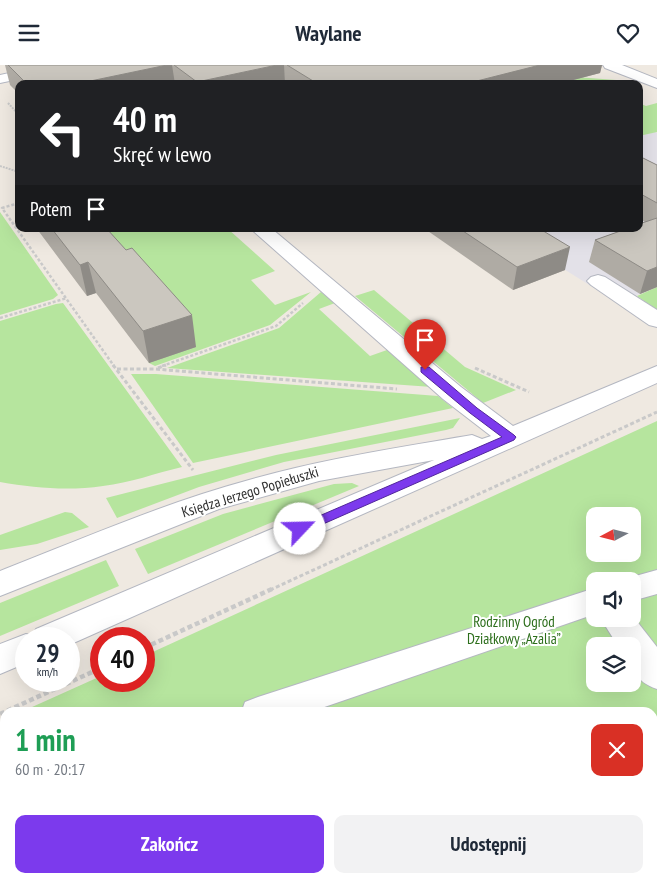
<!DOCTYPE html>
<html lang="pl">
<head>
<meta charset="utf-8">
<style>
	body { margin:0; font-family:"PT Sans Narrow",sans-serif; background:#f2f2f3; color:#1f2937; height:100vh; display:flex; flex-direction:column; font-size:19px; white-space:nowrap }
	* { box-sizing:border-box; margin:0 }
	p { font-size:16px; color:#747a83 }
	.icon { flex:none; width:28px; height:28px; fill:none; stroke:currentColor; stroke-width:2; stroke-linecap:round; stroke-linejoin:round }
	.map { position:relative; flex:1; overflow:hidden }
	.side { position:absolute; left:0px; top:642px; width:658px; height:176px; display:flex; flex-direction:column; background:#fff; border-radius:15px 15px 0 0; box-shadow:0 5px 20px #0002 }
	.side>* { flex:none }
	.banner { position:absolute; left:15px; top:15px; width:628px; height:152px; border-radius:10px; box-shadow:0 5px 20px #0002; background:#202124; color:#fff; overflow:hidden }
	.needle { width:32px; rotate:263deg }
	.fabs { position:absolute; left:586px; top:442px; display:grid; gap:10px }
	.fabs a { display:grid; place-items:center; width:55px; height:55px; border-radius:10px; background:#fff; box-shadow:0 5px 20px #0002; font-size:25px }
	.speed { position:absolute; left:15px; top:562px; display:flex; gap:10px; font-size:25px; font-weight:700; text-align:center }
	.speed>* { display:grid; place-content:center; width:65px; height:65px; border-radius:50%; background:#fff; box-shadow:0 5px 20px #0002; line-height:1 }
	.speed small { font-size:12px; font-weight:400 }
	.speed .limit { border:8px solid #d22; background:#fff; color:#111 }
	.pin { position:absolute; display:grid; place-items:center; width:42px; height:42px; color:#fff; margin:-51px -21px; border-radius:50% 50% 50% 0; rotate:-45deg; box-shadow:0 0 5px #0007 }
	.pin .icon { rotate:45deg }
	.me { position:absolute; width:55px; margin:-28px; rotate:66deg; stroke-linejoin:round; filter:drop-shadow(0 0 4px #0008) }
	.turn { display:flex; align-items:center; gap:18px; height:105px; padding:0 15px; font-size:22px }
	.turn .icon { width:65px; height:65px; stroke-width:2.5 }
	.turn b { display:block; font-size:35px; line-height:42px }
	.then { display:flex; align-items:center; height:48px; padding:0 15px; background:#0003; gap:10px; font-size:19px }
	.round { display:grid; place-items:center; flex:none; width:52px; height:52px; border-radius:10px; background:#f2f2f3 }
	.overview { display:flex; align-items:center; justify-content:space-between; height:85px; padding:0 15px }
	h1 { font-size:30px; font-weight:800; line-height:38px; color:#1e9e55 }
	.action { display:flex; gap:10px; margin-top:auto; padding:10px 15px }
	.action a { flex:1; height:58px; border-radius:10px; background:#7c3aed; color:#fff; font-size:20px; font-weight:800; line-height:58px; text-align:center }
	.action a+a { background:#f2f2f3; color:#1f2937 }
	header { display:flex; justify-content:space-between; align-items:center; height:65px; padding:0 15px; background:#fff; font-size:22px; font-weight:800 }
	.map>svg:first-child { display:block }
</style>
</head>
<body>
<header><svg class="icon" aria-label="menu" viewBox="0 0 24 24"><path d="M4 6h16M4 12h16M4 18h16"/></svg>Waylane<svg class="icon" aria-label="heart" viewBox="0 0 24 24"><path d="M12 20l-8-8c-3-5 5-10 8-4 3-6 11-1 8 4z"/></svg></header>
<div class="map">
<svg width="657" height="818" viewBox="0 0 657 818">
	<rect width="100%" height="100%" fill="#efe9e1"/>
	<!-- industrial -->
	<polygon fill="#e3e1e8" points="655,67 657,68 657,222 618,238 500,164 639,164 639,71"/>
	<!-- green -->
	<g fill="#b6e59e" fill-rule="evenodd">
		<polygon points="521,8 630,16 635,19 549,19"/>
		<polygon points="639,38 646,41 657,38 657,67 639,71"/>
		<polygon points="0,147 58,230 53,234 0,250"/>
		<polygon points="88,164 228,164 275,206 251,215 275,240 311,227 270,260 155,301 149,298"/>
		<polygon points="657,222 657,245 637,231"/>
		<polygon points="374,225 465,302 516,325 483,338 355,231"/>
		<polygon points="321,227 335,238 319,244 370,291 387,285 432,322 167,303 279,263"/>
		<path d="M63 238 182 402C156 408 130 418 103 421 68 426 35 423 0 417V256L56 239Z"/>
		<polygon points="131,309 156,309 438,331 453,343 193,398"/>
		<polygon points="460,353 453,363 446,365 284,397 199,422 117,453 106,433 276,390"/>
		<path d="M657 356V818H0V657L5 655V814H652V648L21 647 101 611V616H144V591ZM595 451H632V489H595ZM595 516H632V554H595ZM595 581H632V619H595Z"/>
		<polygon points="352,418 359,421 148,509 135,484 223,449 334,419"/>
		<polygon points="65,447 72,448 89,462 37,479 0,485 0,470"/>
		<polygon points="106,495 119,521 0,571 0,538"/>
	</g>
	<g fill="none" stroke-linecap="round" stroke-linejoin="round">
		<!-- minor casing -->
		<g stroke="#b4b7c1" stroke-width="2">
			<g id="minor">
				<polygon points="46,0 73,0 71,3 0,18 0,10"/>
				<polygon points="603,0 622,0 657,14 657,23 605,3"/>
				<path d="M251 164H272L461 322 513 361 657 301V318L69 580V574H26V598L0 609V579L26 569 33 571 36 564 434 395 319 416 219 444 0 531V506C82 474 164 438 249 415 322 394 397 383 472 370L482 374 491 371 443 334Z"/>
				<polygon points="598,210 605,212 657,245 657,262 649,260 591,220 587,216 591,212"/>
				<polygon points="657,505 657,529 632,536 632,516 621,515"/>
				<polygon points="595,523 595,549 307,648 241,648 245,637 258,632"/>
				<path d="M632 550 657 582V624C634 616 632 604 632 581H618L601 554H632Z"/>
				<polygon points="5,746 5,787 0,789 0,748"/>
			</g>
		</g>
		<!-- path-far3 -->
		<g stroke="#c9c9c9" stroke-width="2" stroke-dasharray="2 1" stroke-linecap="butt">
			<polyline points="8,38 19,50"/>
			<polyline points="0,101 19,107"/>
		</g>
		<!-- path-far2 -->
		<g stroke="#c9c9c9" stroke-width="2.5" stroke-dasharray="3 2" stroke-linecap="butt">
			<polyline points="19,138 2,143 114,301"/>
			<polyline points="0,253 67,233"/>
			<polyline points="162,301 276,261 303,238"/>
		</g>
		<!-- path-far1 -->
		<g stroke="#c9c9c9" stroke-width="3" stroke-dasharray="4 2.5" stroke-linecap="butt">
			<polyline points="113,300 193,405"/>
			<polyline points="158,303 166,300"/>
			<polyline points="475,303 529,327"/>
			<polyline points="117,304 155,304 397,324"/>
			<polyline points="270,525 657,347"/>
		</g>
		<!-- path -->
		<g stroke="#c9c9c9" stroke-width="4.5" stroke-dasharray="5 3" stroke-linecap="butt">
			<polyline points="144,583 272,524"/>
			<polyline points="0,649 101,603"/>
		</g>
		<!-- minor -->
		<use href="#minor" fill="#fff" fill-rule="evenodd"/>
	</g>
	<!-- wall -->
	<g fill="#afaba4">
		<polygon points="5,0 602,0 600,8 558,19 19,19 19,29 10,20"/>
		<polygon points="639,91 657,100 657,222 640,229 589,197 595,175 645,157 639,153"/>
		<polygon points="37,164 107,164 196,282 149,298 96,228 87,231"/>
		<polygon points="425,164 540,164 565,205 513,225"/>
	</g>
	<!-- shaded-wall -->
	<g fill="#8e8b86">
		<polygon points="167,0 172,0 175,19 76,19"/>
		<polygon points="277,0 284,0 285,19 197,19 197,17"/>
		<polygon points="540,0 602,0 600,8 558,19 465,19"/>
		<polygon points="570,182 565,205 513,225 517,202"/>
		<polygon points="88,197 96,228 87,231 80,200"/>
		<polygon points="657,202 657,222 640,229 647,206"/>
		<polygon points="192,250 196,282 149,298 143,266"/>
	</g>
	<!-- building -->
	<g fill="#cbc7bf" stroke="#8e8b86">
		<polygon points="8,0 167,0 76,19 27,19"/>
		<polygon points="174,0 277,0 197,17"/>
		<polygon points="287,0 540,0 465,19 318,19"/>
		<polygon points="639,91 657,100 657,138 639,128"/>
		<polygon points="657,153 657,202 647,206 595,175 626,164 639,164 639,159"/>
		<polygon points="52,164 107,164 126,185 132,183 192,250 143,266 88,197 80,200"/>
		<polygon points="460,164 540,164 570,182 517,202"/>
	</g>
	<!-- route -->
	<polygon fill="#7c3aed" stroke="#51269a" points="421,302 429,302 477,343 514,370 516,372 514,375 305,467 296,467 294,464 296,461 502,372 470,348 421,307"/>
	<g text-anchor="middle" stroke-width="4" stroke-linejoin="round" paint-order="stroke">
		<!-- street labels -->
		<g font-size="15" fill="#2e2e2e" stroke="#fff">
			<text transform="translate(250 427) rotate(-17)" y="5">Księdza Jerzego Popiełuszki</text>
		</g>
		<!-- park labels -->
		<g font-size="15" fill="#2c6e1b" stroke="#fff">
			<text x="514" y="562">Rodzinny Ogród<tspan x="514" dy="17">Działkowy „Azalia”</tspan></text>
		</g>
	</g>
</svg>
<div class="fabs">
<a><svg class="needle" viewBox="-14 -14 28 28"><path d="M0-13l5 13h-10z" fill="#e53935"/><path d="M0 13l5-13h-10z" fill="#747a83"/></svg></a>
<a><svg class="icon" aria-label="sound" viewBox="0 0 24 24"><path d="M4 9h4l5-4v14l-5-4H4zM17 9q2 3 0 6"/></svg></a>
<a><svg class="icon" aria-label="layers" viewBox="0 0 24 24"><path d="M12 4l9 5-9 5-9-5zM3 14l9 5 9-5"/></svg></a>
</div>
<div class="speed"><div>29<small>km/h</small></div><div class="limit">40</div></div>
<div class="pin" style="left:425px;top:305px;background:#d93025"><svg class="icon" aria-label="arrive" viewBox="0 0 24 24"><path d="M6 21V4h12l-3 4 3 4H6"/></svg></div>
<svg class="me" style="left:300px;top:464px" viewBox="-20 -20 40 40"><circle r="19" fill="#fff"/><path d="M0-13L10 11 0 6-10 11z" fill="#7c3aed"/></svg>
<div class="banner">
<div class="turn"><svg class="icon" aria-label="left" viewBox="0 0 24 24"><path d="M17 20v-9H6M10 6l-5 5 5 5"/></svg><div><b>40 m</b>Skręć w lewo</div></div>
<div class="then">Potem<svg class="icon" aria-label="arrive" viewBox="0 0 24 24"><path d="M6 21V4h12l-3 4 3 4H6"/></svg></div>
</div>
<section class="side">
<div class="overview"><div><h1>1 min</h1><p>60 m · 20:17</p></div><a class="round" style="background:#d93025;color:#fff"><svg class="icon" aria-label="close" viewBox="0 0 24 24"><path d="M6 6l12 12M18 6L6 18"/></svg></a></div>
<div class="action"><a>Zakończ</a><a>Udostępnij</a></div>
</section>
</div>
</body>
</html>
